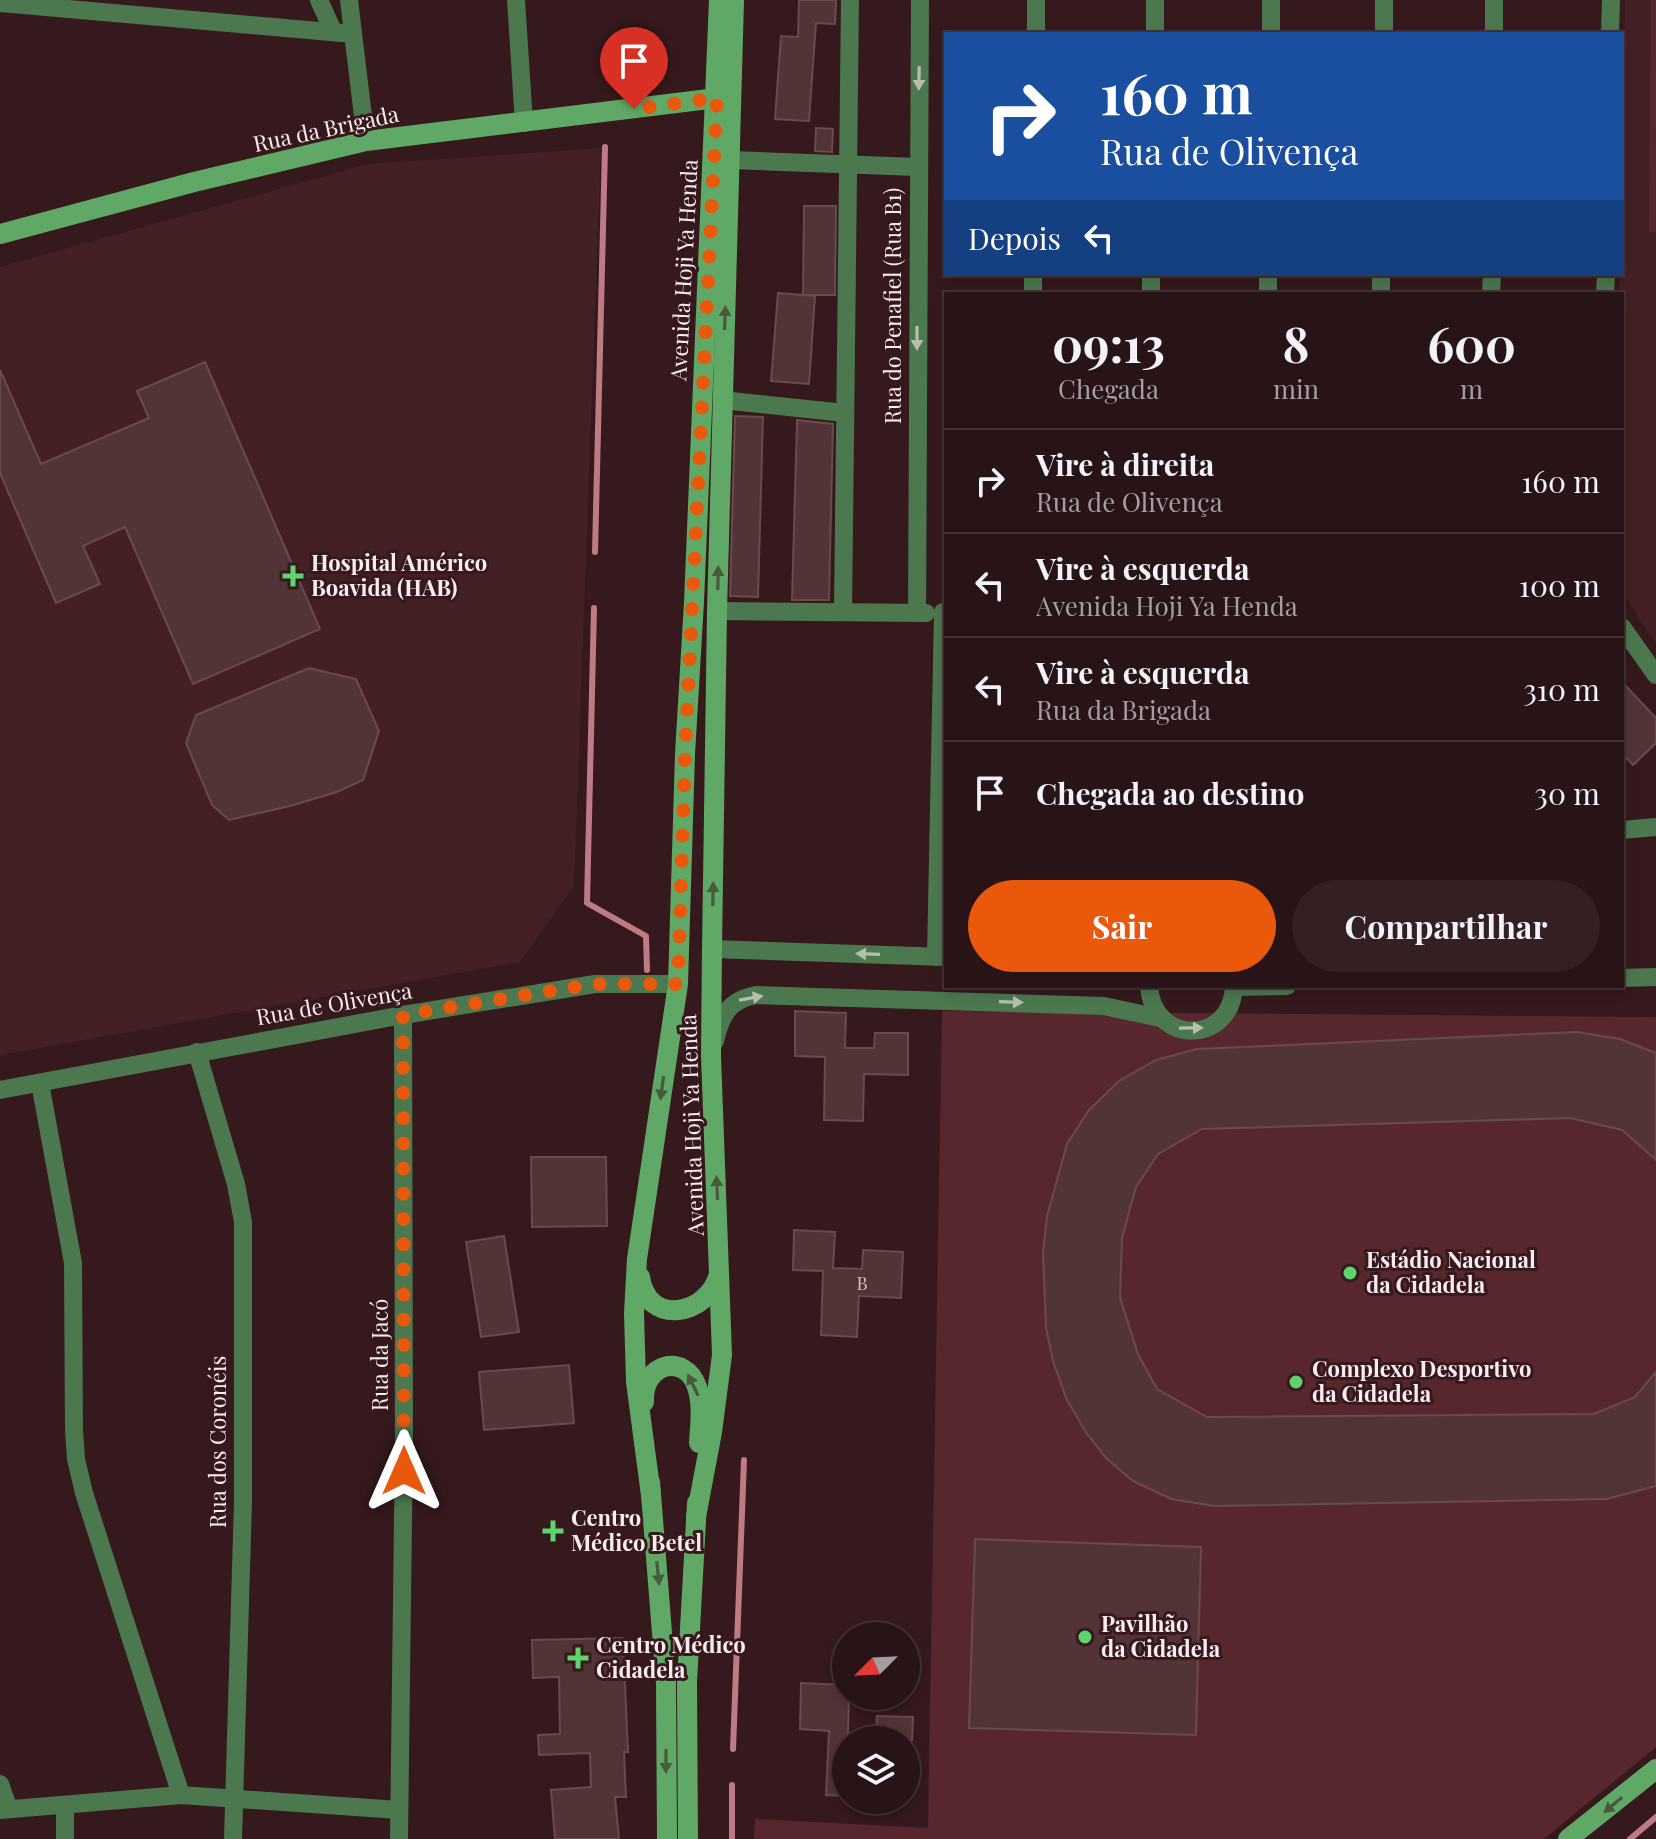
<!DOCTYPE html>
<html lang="pt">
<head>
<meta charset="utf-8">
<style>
	body { margin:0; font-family:"Playfair Display",serif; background:#342023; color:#f1f3f6; height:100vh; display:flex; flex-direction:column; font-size:30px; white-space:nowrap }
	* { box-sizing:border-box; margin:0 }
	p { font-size:26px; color:#a59ea1 }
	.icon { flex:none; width:44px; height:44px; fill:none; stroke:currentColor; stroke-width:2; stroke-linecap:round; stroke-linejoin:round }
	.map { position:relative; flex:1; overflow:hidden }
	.side { position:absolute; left:944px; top:292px; width:680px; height:696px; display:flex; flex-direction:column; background:#281316; border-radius:0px; box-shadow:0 4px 12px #0003,0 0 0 2px #443235 }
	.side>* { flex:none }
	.guide { position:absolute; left:944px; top:32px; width:680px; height:244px; border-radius:0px; box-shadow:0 4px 12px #0003,0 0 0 2px #443235; background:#1a4fa0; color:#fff; overflow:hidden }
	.needle { width:52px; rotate:246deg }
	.tools { position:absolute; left:832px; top:1622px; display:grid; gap:16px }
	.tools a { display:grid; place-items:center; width:88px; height:88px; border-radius:50%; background:#281316; box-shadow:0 4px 12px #0003,0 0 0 2px #443235; font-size:40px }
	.pin { position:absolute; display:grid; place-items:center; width:68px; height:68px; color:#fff; margin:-82px -34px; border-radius:50% 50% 50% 0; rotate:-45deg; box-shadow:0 0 8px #0007 }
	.pin .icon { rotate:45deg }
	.me { position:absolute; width:88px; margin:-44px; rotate:0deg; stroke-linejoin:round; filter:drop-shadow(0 0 6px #0008) }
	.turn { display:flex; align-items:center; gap:28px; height:168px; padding:0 24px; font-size:36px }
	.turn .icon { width:104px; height:104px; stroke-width:2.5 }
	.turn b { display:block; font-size:56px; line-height:68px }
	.then { display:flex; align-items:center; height:76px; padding:0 24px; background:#0003; gap:16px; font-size:30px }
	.eta { display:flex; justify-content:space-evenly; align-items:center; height:136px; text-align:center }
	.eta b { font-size:48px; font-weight:700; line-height:56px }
	.primary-button { display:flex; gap:16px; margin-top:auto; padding:16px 24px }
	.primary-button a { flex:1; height:92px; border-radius:48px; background:#ea580c; color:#fff; font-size:32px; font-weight:700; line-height:92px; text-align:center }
	.primary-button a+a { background:#342023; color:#f1f3f6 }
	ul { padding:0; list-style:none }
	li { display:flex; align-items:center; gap:24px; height:104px; padding:0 24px; border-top:2px solid #443235 }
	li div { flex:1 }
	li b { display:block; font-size:30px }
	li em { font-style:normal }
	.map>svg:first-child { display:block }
</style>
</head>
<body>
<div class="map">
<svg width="1656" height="1839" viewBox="0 0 1656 1839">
	<rect width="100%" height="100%" fill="#35191d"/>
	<!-- built -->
	<g fill="#432024">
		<polygon points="1625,0 1656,0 1656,644 1625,597 1622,588 1622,294 1619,294 1620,274 1622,274"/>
		<polygon points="601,148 574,886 520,962 0,1055 0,267 368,164"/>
	</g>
	<!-- green -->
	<g fill="#58272e">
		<polygon points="1651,0 1656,0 1656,232 1649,232"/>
		<polygon points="942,1011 1656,1017 1656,1747 1544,1839 754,1839 755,1819 928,1828"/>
	</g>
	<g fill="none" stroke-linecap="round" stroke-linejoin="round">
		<!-- stream -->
		<g stroke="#be7b85" stroke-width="6">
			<polyline points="595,552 605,147"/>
			<polyline points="594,608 587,903 646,936 647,970"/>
			<polyline points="733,1749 744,1460"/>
			<polyline points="732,1839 732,1785"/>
			<polyline points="1630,1839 1656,1817"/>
		</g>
	</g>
	<!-- building -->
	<g fill="#523437" stroke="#6a4a4d" stroke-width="2">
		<polygon points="799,0 836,0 835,24 816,23 809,121 775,119 781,36 798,37"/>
		<polygon points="816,128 833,129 832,152 815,151"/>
		<polygon points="804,206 836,206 835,295 803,295"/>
		<polygon points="778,293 815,296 809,384 771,381"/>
		<polygon points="205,362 320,629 193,684 125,527 83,546 100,584 56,603 0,473 0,370 41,464 149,418 137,391"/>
		<polygon points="735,416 763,417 758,597 730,596"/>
		<polygon points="797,420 833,424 829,600 792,600"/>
		<polygon points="309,668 356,679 379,731 363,780 337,792 290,806 229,820 212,805 186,743 196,715"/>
		<polygon points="1622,682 1656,718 1656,743 1633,765 1622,753"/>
		<polygon points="795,1011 846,1013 845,1048 874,1048 875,1033 908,1033 908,1075 864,1074 863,1121 824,1120 825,1057 795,1056"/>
		<polygon points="1577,1032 1620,1039 1656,1053 1656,1160 1622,1130 1570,1118 1202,1129 1158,1154 1136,1187 1122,1238 1120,1297 1138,1354 1157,1389 1207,1417 1594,1414 1635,1397 1656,1372 1656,1486 1607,1499 1214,1506 1171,1499 1133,1481 1106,1458 1085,1431 1066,1398 1053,1361 1046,1328 1043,1254 1047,1216 1067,1144 1089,1110 1119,1081 1156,1060 1197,1049"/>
		<polygon points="531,1157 606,1157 607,1226 532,1227"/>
		<polygon points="794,1230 835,1232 833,1268 862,1269 863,1250 903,1252 901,1298 859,1296 857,1337 821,1335 823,1271 793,1270"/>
		<polygon points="504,1236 519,1332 481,1337 466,1242"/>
		<polygon points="569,1365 574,1423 484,1430 479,1372"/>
		<polygon points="975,1539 1201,1547 1196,1735 969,1728"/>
		<polygon points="623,1638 628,1752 624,1752 626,1797 615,1797 619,1839 555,1839 551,1790 591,1787 590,1753 539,1755 538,1735 560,1734 559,1677 533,1678 532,1640"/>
		<polygon points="801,1683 846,1685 846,1696 849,1696 846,1796 826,1795 829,1731 800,1729"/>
		<polygon points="877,1716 913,1717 912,1740 876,1740"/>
	</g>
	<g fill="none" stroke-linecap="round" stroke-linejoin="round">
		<!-- street -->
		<g stroke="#4c784f" stroke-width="18">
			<polyline points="319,0 333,31"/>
			<polyline points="349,0 366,141"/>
			<polyline points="516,0 524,123"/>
			<polyline points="0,3 353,34"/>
			<polyline points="1036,34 1036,0"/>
			<polyline points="1155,34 1155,0"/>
			<polyline points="1271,34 1271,0"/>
			<polyline points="1384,34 1384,0"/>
			<polyline points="1494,34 1494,0"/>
			<polyline points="1610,34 1611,0"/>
			<polyline points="731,160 917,167"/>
			<polyline points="1033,294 1033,274"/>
			<polyline points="1151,294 1151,274"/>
			<polyline points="1268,294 1268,274"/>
			<polyline points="1381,294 1381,274"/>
			<polyline points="1491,294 1492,274"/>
			<polyline points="1605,294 1606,274"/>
			<polyline points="722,400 845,413"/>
			<polyline points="717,611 926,613"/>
			<polyline points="843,611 850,0"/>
			<polyline points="917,613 920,0"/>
			<polyline points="1622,627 1656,675"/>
			<polyline points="1622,830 1656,827"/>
			<polyline points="712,949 946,957"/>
			<polyline points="936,957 943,612"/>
			<polyline points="1622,978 1656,977"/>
			<path d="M1149 986C1153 1046 1232 1045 1234 986"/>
			<polyline points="1235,987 1287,986"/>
			<path d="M715 1041C721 1015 729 1000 756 995L1104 1006 1160 1018"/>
			<polyline points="197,1052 236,1184 243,1222 243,1501 233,1839"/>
			<polyline points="40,1083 73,1263 74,1430 76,1459 84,1493 181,1795"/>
			<polyline points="0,1090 403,1015 595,984 678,984"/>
			<polyline points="0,1784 8,1807"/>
			<polyline points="0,1810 181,1795 399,1810"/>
			<polyline points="65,1839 65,1806"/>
			<polyline points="399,1839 404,1440 403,1015"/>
		</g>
		<!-- secondary -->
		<g stroke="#60a866" stroke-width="20">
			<polyline points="0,234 194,182 366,141 717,98"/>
			<path d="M640 1277C647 1327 708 1316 719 1274"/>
			<path d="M644 1402C642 1363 685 1352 697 1387 703 1405 700 1425 699 1443"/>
			<polyline points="650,1482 666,1683 667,1839"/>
			<polyline points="651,1495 636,1382 634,1313 637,1259 678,984 685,754 694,602 719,0"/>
			<polyline points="696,1517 712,1432 722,1355 711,1056 712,949 717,611 734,0"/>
			<polyline points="688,1839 687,1682 697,1503"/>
			<polyline points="1568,1839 1656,1769"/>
		</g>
	</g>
	<!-- one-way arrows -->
	<defs><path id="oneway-solid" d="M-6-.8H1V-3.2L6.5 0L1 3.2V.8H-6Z" transform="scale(2)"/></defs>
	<g fill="#b6beae">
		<use href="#oneway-solid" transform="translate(919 78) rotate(91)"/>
		<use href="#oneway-solid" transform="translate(917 338) rotate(90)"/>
		<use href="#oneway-solid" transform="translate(868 954) rotate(-178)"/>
		<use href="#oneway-solid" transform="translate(751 998) rotate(-10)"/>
		<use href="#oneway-solid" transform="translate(1011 1002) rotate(2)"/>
		<use href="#oneway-solid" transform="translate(1191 1028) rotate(-1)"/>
	</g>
	<g fill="#48593e">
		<use href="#oneway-solid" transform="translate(725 318) rotate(-88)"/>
		<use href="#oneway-solid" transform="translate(718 578) rotate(-89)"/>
		<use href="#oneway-solid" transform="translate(713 894) rotate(-89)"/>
		<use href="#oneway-solid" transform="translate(662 1088) rotate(98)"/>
		<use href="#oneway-solid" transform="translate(717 1188) rotate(-93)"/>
		<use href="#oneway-solid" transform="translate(693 1385) rotate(-116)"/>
		<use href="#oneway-solid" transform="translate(658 1573) rotate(84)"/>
		<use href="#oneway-solid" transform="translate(666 1761) rotate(90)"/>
		<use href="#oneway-solid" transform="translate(1613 1805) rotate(140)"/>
	</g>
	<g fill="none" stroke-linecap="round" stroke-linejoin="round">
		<!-- route -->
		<polyline stroke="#ea580c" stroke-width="14" stroke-dasharray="0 25.2" points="404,1471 403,1015 595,984 678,984 685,754 717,98 634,109"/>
	</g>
	<!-- markers -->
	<g fill="#5dd56c" stroke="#35191d" stroke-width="3">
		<path d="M289 564h8v8h8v8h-8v8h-8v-8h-8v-8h8z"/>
		<circle cx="1350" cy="1273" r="8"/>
		<circle cx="1296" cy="1382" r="8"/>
		<path d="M549 1519h8v8h8v8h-8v8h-8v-8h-8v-8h8z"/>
		<circle cx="1085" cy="1637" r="8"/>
		<path d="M574 1646h8v8h8v8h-8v8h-8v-8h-8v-8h8z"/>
	</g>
	<g text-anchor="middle" stroke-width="6" stroke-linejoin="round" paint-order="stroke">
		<!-- number labels -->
		<g font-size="18" fill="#d2bec0">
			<text x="862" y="1290">B</text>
		</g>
		<!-- street labels -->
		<g font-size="22" fill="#fdecee" stroke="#35191d">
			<text transform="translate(326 129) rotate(-12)" y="8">Rua da Brigada</text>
			<text transform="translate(684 270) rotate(-87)" y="8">Avenida Hoji Ya Henda</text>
			<text transform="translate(893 306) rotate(-90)" y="8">Rua do Penafiel (Rua B1)</text>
			<text transform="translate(334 1004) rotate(-10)" y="8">Rua de Olivença</text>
			<text transform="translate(692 1125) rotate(-92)" y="8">Avenida Hoji Ya Henda</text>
			<text transform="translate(380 1355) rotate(-90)" y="8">Rua da Jacó</text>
			<text transform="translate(218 1442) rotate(-90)" y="8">Rua dos Coronéis</text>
		</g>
		<!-- poi labels -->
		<g font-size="22" font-weight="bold" fill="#fdecee" stroke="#35191d" text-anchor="start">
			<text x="311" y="571">Hospital Américo<tspan x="311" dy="25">Boavida (HAB)</tspan></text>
			<text x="1366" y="1268">Estádio Nacional<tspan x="1366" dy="25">da Cidadela</tspan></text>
			<text x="1312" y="1377">Complexo Desportivo<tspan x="1312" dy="25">da Cidadela</tspan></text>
			<text x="571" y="1526">Centro<tspan x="571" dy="25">Médico Betel</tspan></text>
			<text x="1101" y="1632">Pavilhão<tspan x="1101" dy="25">da Cidadela</tspan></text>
			<text x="596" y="1653">Centro Médico<tspan x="596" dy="25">Cidadela</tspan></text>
		</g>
	</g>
</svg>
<div class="tools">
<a><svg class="needle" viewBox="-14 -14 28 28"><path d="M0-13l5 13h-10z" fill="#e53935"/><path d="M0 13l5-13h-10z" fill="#a59ea1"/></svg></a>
<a><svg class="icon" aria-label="layers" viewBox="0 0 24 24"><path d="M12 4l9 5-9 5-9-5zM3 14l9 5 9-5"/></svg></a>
</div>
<div class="pin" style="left:634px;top:109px;background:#d93025"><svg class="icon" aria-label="arrive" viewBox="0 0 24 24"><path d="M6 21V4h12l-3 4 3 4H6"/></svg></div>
<svg class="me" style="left:404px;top:1471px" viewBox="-20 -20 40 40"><path d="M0-17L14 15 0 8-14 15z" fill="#ea580c" stroke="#fff" stroke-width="4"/></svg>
<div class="guide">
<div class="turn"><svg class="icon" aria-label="right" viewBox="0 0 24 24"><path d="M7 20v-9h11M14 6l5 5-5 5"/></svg><div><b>160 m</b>Rua de Olivença</div></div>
<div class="then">Depois<svg class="icon" aria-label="left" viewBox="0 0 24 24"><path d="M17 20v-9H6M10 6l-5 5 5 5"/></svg></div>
</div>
<section class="side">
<div class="eta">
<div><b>09:13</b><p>Chegada</p></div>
<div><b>8</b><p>min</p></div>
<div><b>600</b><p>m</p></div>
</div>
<ul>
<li><svg class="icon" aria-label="right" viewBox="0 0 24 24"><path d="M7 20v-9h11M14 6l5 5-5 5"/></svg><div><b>Vire à direita</b><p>Rua de Olivença</p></div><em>160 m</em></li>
<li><svg class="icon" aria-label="left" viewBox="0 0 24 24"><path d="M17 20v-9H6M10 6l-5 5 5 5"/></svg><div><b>Vire à esquerda</b><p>Avenida Hoji Ya Henda</p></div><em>100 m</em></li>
<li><svg class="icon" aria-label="left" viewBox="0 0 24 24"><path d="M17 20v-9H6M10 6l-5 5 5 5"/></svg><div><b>Vire à esquerda</b><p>Rua da Brigada</p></div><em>310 m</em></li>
<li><svg class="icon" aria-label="arrive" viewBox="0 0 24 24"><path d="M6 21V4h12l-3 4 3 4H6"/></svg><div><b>Chegada ao destino</b></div><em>30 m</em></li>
</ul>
<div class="primary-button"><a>Sair</a><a>Compartilhar</a></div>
</section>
</div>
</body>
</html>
